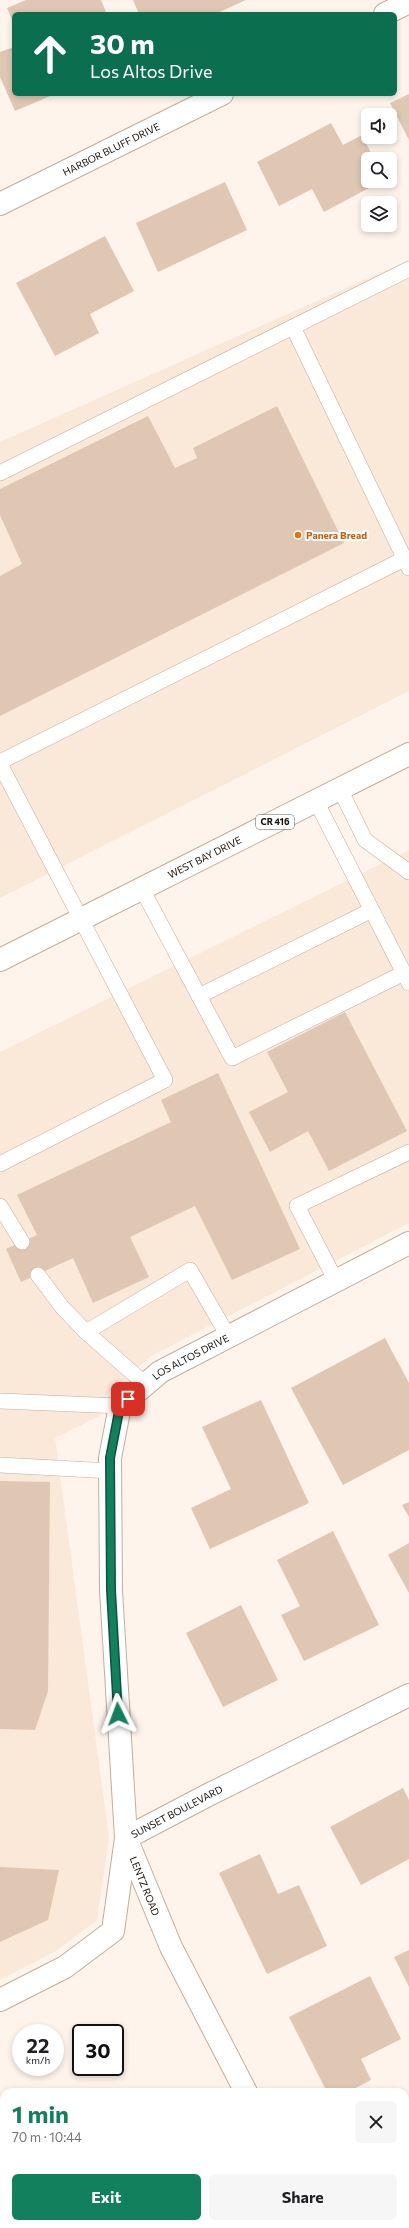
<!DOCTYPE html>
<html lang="en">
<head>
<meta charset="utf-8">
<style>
	body { margin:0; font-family:Commissioner,sans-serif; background:#f6f6f6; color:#202124; height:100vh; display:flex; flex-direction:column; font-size:15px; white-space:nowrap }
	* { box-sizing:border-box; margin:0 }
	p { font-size:13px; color:#757577 }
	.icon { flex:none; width:22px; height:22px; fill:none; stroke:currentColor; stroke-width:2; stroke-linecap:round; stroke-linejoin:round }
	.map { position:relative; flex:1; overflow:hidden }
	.panel { position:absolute; left:0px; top:2088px; width:409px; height:140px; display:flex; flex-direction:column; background:#fff; border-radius:12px 12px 0 0; box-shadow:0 2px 6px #0003 }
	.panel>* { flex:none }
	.hud { position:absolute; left:12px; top:12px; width:385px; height:84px; border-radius:6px; box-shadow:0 2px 6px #0003; background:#0b6e4f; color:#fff; overflow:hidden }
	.fabs { position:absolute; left:361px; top:108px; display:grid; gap:8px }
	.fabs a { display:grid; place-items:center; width:36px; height:36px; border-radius:6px; background:#fff; box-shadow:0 2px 6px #0003; font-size:20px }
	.speed { position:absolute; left:12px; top:2024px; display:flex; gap:8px; font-size:20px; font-weight:700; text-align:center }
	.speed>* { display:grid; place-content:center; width:52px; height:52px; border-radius:50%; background:#fff; box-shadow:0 2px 6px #0003; line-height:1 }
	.speed small { font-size:10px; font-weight:400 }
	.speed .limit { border:2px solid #111; border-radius:6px; background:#fff; color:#111 }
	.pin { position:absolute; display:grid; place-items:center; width:34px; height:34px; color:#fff; margin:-17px; border-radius:8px; box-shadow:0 2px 6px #0006 }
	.me { position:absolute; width:44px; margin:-22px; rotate:357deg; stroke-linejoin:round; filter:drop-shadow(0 0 3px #0008) }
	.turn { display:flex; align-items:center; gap:14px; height:84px; padding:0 12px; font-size:18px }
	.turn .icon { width:52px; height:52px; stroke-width:2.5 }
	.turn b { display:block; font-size:28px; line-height:34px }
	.round { display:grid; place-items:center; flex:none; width:42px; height:42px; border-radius:6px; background:#f6f6f6 }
	.overview { display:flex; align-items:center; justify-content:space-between; height:68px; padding:0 12px }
	h1 { font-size:24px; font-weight:700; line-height:30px; color:#13805d }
	.button { display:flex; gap:8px; margin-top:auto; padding:8px 12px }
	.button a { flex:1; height:46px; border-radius:6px; background:#13805d; color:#fff; font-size:16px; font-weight:700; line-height:46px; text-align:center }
	.button a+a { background:#f6f6f6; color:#202124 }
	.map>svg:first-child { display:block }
</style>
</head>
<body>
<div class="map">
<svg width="409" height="2228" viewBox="0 0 409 2228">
	<rect width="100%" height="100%" fill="#fef4ec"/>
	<!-- built -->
	<g fill="#fae8d8">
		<polygon points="409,260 409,691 0,898 0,442"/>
		<polygon points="409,850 409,1223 151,1356 108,1393 103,1402 101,1415 55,1438 109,1838 97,1920 56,1951 0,1980 0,1052"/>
	</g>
	<!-- building -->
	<g fill="#dfc7b3">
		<polygon points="26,0 101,0 107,14 14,14 14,24 7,8"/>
		<polygon points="133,0 246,0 215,14 139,14"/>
		<polygon points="14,47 14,94 55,94 15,111 0,77 0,52"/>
		<polygon points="409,94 409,140 390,103"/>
		<polygon points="331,123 343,145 362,135 374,159 368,159 368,181 382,181 324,212 312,189 279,206 257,162"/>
		<polygon points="225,182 247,230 158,272 136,223"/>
		<polygon points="105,236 134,291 90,314 99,333 55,356 16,283"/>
		<polygon points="277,406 344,543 0,716 0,576 22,564 0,515 0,489 148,416 175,468 197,458 193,448"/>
		<polygon points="345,1012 407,1131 329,1171 308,1131 270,1152 249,1112 288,1092 267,1052"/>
		<polygon points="218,1073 300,1249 232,1280 195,1206 130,1237 149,1277 93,1303 73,1258 21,1282 6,1249 37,1235 17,1195 171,1122 161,1100"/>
		<polygon points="385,1338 409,1383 409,1450 343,1485 291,1388"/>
		<polygon points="261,1400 309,1503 210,1549 191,1508 231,1489 202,1427"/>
		<polygon points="0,1481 50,1482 48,1691 35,1730 0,1729"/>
		<polygon points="409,1502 409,1517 402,1505"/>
		<polygon points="333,1531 379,1625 304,1661 281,1615 300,1606 277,1560"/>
		<polygon points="409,1543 409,1593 388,1555"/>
		<polygon points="241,1605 278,1680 223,1707 186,1633"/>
		<polygon points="403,1788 409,1800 409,1859 361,1885 330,1827"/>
		<polygon points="260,1854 278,1894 299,1885 327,1946 267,1974 219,1873"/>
		<polygon points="0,1867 59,1870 48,1920 0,1942"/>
		<polygon points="409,1950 409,1987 394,1957"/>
		<polygon points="370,1976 401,2039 361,2059 371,2080 348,2092 327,2092 289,2017"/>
		<polygon points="0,2174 4,2182 4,2224 129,2224 121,2228 0,2228"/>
	</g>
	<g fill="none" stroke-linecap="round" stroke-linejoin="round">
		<!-- lane casing -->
		<g stroke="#c4ad9a" stroke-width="16">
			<g id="lane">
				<polyline points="293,327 409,568"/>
				<polyline points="0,473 409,269"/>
				<polyline points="0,762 404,559"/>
				<polyline points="0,764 165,1080 0,1164"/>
				<polyline points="340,789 365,840 409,872"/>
				<polyline points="316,801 409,983"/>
				<polyline points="142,889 232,1058 404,973"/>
				<polyline points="199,996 372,910"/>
				<polyline points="0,1206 22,1242"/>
				<polyline points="38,1275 62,1307 86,1332 145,1384"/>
				<polyline points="336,1281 297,1206 409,1152"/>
				<polyline points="86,1332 190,1270 228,1336"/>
				<polyline points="0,1401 120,1406"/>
				<polyline points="0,1465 111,1471"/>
			</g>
		</g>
		<!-- street casing -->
		<g stroke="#c4ad9a" stroke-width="24">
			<g id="street">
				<polyline points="385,14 409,2"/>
				<path id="s1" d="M0 204 222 94"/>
				<path id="s2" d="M0 2000 65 1967 113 1931 126 1838 208 1795 409 1695"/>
				<path id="s3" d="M246 2092 171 1947 126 1838 111 1590 110 1458 120 1406 160 1372 409 1243"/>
				<polyline points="405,2152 409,2150"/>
				<polyline points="314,2224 316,2228"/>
			</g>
		</g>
		<!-- primary casing -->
		<g stroke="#c4ad9a" stroke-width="24">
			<g id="primary">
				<path id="s4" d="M0 960 409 754"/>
			</g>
		</g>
		<!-- lane -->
		<use href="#lane" stroke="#fff" stroke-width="15"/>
		<!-- street -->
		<use href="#street" stroke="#fff" stroke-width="22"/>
		<!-- primary -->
		<use href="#primary" stroke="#fff" stroke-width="22"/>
	</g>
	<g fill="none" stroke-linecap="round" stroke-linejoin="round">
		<!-- route casing -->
		<g stroke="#0c533c" stroke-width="10">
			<polyline id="route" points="118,1714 111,1590 110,1458 120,1406 128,1399"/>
		</g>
		<!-- route -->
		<use href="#route" stroke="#13805d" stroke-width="7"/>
	</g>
	<!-- markers -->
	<circle fill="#e8710a" stroke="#fff" stroke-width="1.5" cx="298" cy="535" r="4"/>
	<g text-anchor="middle" stroke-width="4" stroke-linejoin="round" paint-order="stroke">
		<!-- shield labels -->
		<rect fill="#fff" stroke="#5e5854" stroke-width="1" x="256" y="815" width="38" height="14" rx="3"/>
		<g font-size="9" font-weight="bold" fill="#19110a">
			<text x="275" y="825">CR 416</text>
		</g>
		<!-- street labels -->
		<g font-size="10" fill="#19110a" stroke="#fff">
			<text dy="4" stroke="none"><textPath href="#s1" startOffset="124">HARBOR BLUFF DRIVE</textPath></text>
			<text dy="4" stroke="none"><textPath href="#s4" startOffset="229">WEST BAY DRIVE</textPath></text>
			<text dy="4" stroke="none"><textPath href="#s3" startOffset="801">LOS ALTOS DRIVE</textPath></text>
			<text dy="4" stroke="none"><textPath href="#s2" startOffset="284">SUNSET BOULEVARD</textPath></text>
			<text transform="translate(145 1886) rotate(68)" y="4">LENTZ ROAD</text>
		</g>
		<!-- food labels -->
		<g font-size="10" font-weight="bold" fill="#c56008" stroke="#fff" text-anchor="start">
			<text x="306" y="539">Panera Bread</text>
		</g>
	</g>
</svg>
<div class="fabs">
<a><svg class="icon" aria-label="sound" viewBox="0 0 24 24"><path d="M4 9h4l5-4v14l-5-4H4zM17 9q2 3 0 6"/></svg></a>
<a><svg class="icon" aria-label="search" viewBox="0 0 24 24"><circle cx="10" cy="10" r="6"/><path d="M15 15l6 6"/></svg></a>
<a><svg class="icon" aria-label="layers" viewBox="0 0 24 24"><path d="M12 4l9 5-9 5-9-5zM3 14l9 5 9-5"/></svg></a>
</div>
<div class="speed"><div>22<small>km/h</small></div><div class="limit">30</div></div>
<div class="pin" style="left:128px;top:1399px;background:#d93025"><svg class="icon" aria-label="arrive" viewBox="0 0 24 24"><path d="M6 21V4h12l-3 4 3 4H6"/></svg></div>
<svg class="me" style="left:118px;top:1714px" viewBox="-20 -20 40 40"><path d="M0-17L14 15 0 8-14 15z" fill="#13805d" stroke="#fff" stroke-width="4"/></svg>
<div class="hud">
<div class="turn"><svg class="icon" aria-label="ahead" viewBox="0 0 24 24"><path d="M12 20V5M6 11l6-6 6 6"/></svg><div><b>30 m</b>Los Altos Drive</div></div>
</div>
<section class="panel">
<div class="overview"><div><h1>1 min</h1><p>70 m · 10:44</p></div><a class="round"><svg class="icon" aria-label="close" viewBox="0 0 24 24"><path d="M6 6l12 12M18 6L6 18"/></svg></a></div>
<div class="button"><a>Exit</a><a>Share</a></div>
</section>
</div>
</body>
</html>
